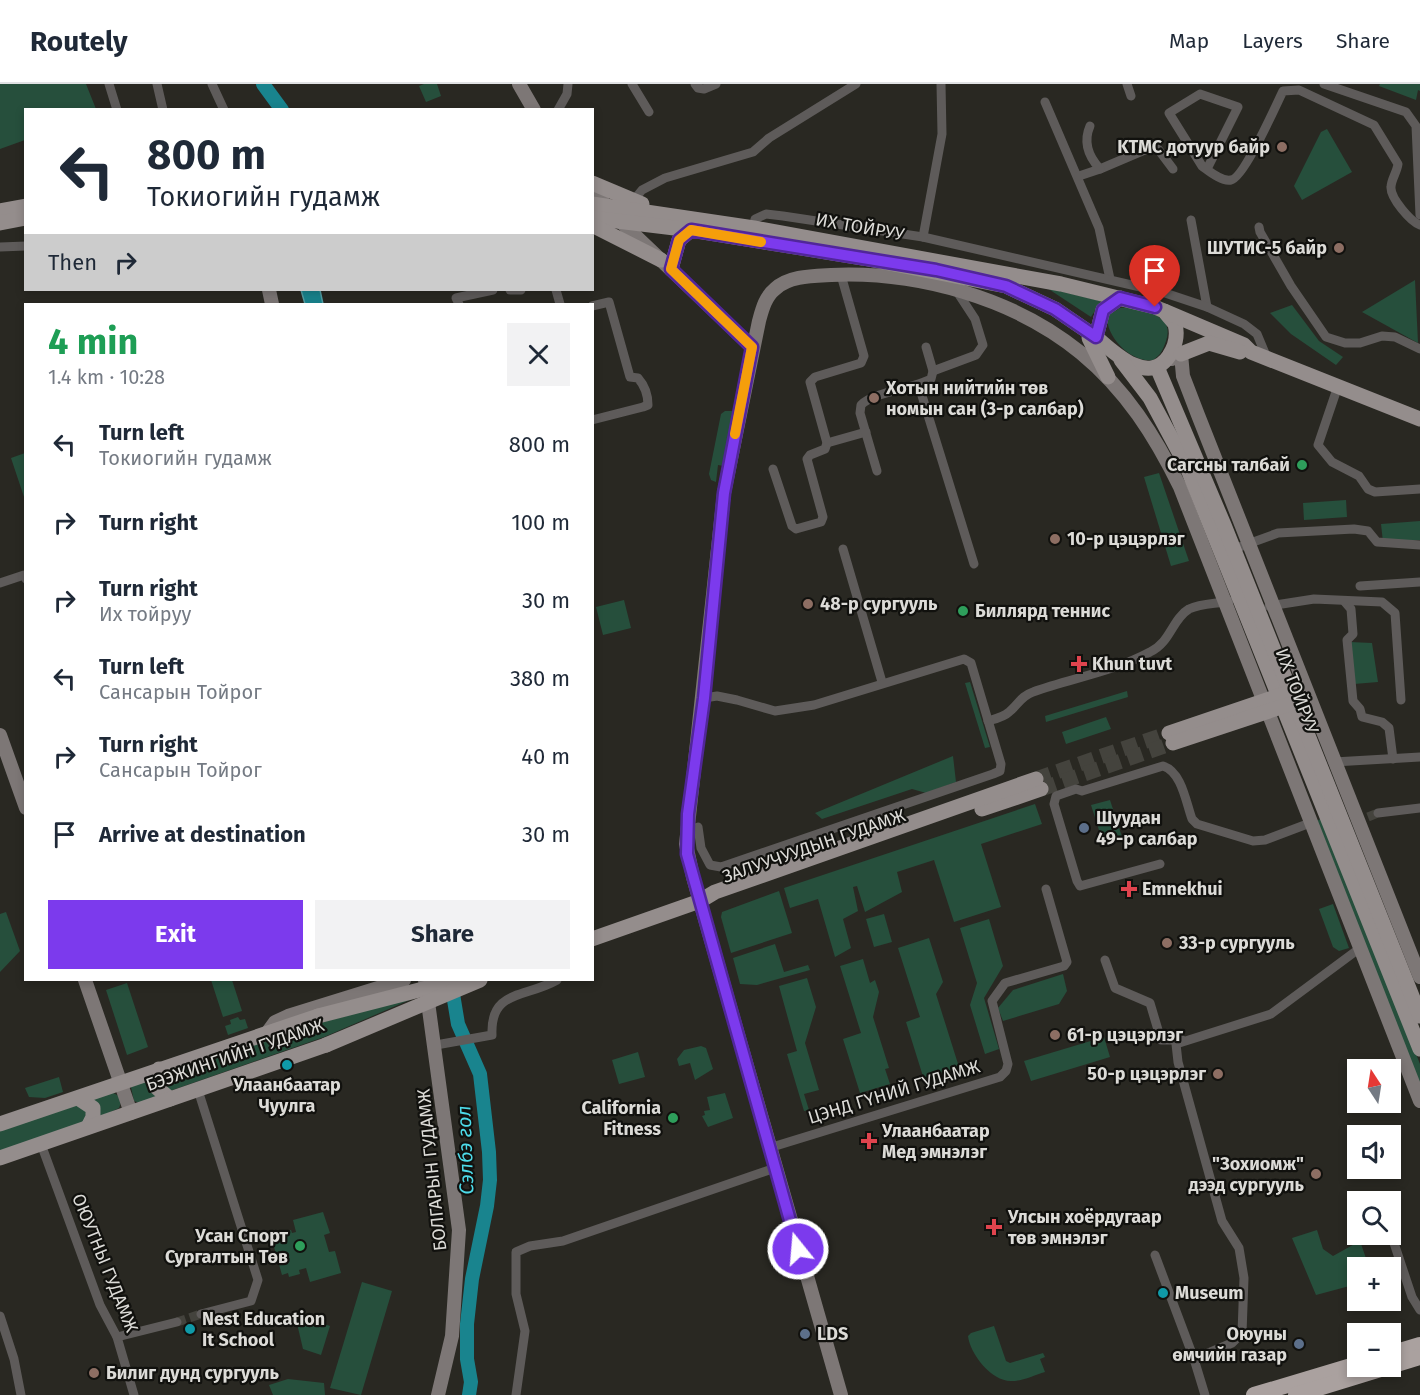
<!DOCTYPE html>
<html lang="en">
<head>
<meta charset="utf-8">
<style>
	body { margin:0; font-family:"Fira Sans",sans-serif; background:#f2f2f3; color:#1f2937; height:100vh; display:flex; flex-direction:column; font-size:22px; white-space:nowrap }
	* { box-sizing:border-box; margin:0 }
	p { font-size:20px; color:#747a83 }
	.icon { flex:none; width:33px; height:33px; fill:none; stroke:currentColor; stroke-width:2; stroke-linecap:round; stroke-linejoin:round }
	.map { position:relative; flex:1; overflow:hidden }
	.details { position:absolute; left:24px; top:219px; width:570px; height:678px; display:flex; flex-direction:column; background:#fff; border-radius:0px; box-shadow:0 3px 9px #0003 }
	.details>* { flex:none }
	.top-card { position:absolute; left:24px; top:24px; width:570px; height:183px; border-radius:0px; box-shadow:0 3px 9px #0003; background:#fff; color:#1f2937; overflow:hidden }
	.needle { width:39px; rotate:348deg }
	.tools { position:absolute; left:1347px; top:975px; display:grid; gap:12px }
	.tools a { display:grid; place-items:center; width:54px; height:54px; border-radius:0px; background:#fff; box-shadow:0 3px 9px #0003; font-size:30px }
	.pin { position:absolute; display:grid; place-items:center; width:51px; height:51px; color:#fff; margin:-62px -26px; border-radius:50% 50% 50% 0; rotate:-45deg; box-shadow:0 0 6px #0007 }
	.pin .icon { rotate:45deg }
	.me { position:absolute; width:66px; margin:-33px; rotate:343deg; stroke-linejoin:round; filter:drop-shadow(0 0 4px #0008) }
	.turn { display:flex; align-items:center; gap:21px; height:126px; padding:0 24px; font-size:27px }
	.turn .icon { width:78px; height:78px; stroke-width:2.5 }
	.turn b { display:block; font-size:42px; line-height:51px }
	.then { display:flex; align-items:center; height:57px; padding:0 24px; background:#0003; gap:12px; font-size:22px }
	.round { display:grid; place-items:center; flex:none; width:63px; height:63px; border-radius:0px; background:#f2f2f3 }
	.head { display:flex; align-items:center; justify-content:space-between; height:102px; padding:0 24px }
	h1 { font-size:36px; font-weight:700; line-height:45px; color:#1e9e55 }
	.button { display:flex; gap:12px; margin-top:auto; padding:12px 24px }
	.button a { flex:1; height:69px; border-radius:0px; background:#7c3aed; color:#fff; font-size:24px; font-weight:700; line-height:69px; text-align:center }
	.button a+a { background:#f2f2f3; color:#1f2937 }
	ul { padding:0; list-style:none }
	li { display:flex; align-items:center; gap:18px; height:78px; padding:0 24px }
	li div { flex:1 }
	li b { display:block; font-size:22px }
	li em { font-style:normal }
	header { display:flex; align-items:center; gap:36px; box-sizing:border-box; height:84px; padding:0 30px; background:#fff; border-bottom:2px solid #e0e1e3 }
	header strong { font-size:28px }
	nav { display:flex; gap:33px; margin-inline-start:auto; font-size:21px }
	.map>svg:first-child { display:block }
</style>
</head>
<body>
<header>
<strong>Routely</strong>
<nav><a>Map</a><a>Layers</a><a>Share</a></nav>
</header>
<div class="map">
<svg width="1420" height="1311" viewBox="0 0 1420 1311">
	<rect width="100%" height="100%" fill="#292822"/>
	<!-- green -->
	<g fill="#264f3c">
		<polygon points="0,0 86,0 96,25 26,26 25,56 0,65"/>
		<polygon points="424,0 437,0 441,12 426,18 419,2"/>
		<polygon points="1380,0 1420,0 1420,7 1418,6 1416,16 1379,2"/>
		<polygon points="1327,45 1352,88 1302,116 1294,102 1321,48"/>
		<polygon points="1415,196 1418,259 1362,228"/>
		<polygon points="1047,204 1101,217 1091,233"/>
		<polygon points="1292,221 1319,257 1343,273 1336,281 1291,250 1270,229"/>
		<path d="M1130 223C1148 228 1175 232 1166 257 1163 265 1161 271 1153 276 1131 279 1106 253 1107 232L1120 224Z"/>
		<polygon points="725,327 733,327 724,382 718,381 716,398 711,396 709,390 721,330"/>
		<polygon points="25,369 26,369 25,416 11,374"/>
		<polygon points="1159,389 1189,477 1171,482 1144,393"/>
		<polygon points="1346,416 1347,433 1304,436 1303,419"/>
		<polygon points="1420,437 1420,456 1383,458 1381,440"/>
		<polygon points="624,516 631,544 603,551 596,523"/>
		<polygon points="1350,558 1372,559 1378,598 1354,600"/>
		<polygon points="970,598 990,663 985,664 965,599"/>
		<polygon points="1127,607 1128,613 1046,638 1045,632"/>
		<polygon points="1106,633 1111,645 1066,660 1062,648"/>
		<polygon points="953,672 956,698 926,709 912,705 822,735 815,729"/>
		<polygon points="1110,716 1123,756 1104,762 1091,721"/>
		<polygon points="1035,720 1042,740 981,760 1001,823 954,838 934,776 897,788 902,808 865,828 857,802 853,803 858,827 843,835 851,864 835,873 818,815 790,824 784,804"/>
		<polygon points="1322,734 1420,980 1420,1002 1315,738"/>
		<polygon points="779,807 792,849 731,869 721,833 722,828"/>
		<polygon points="1333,820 1349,864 1339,867 1333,863 1319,825"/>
		<polygon points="6,828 20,867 0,888 0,830"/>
		<polygon points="884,830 892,858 874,863 866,835"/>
		<polygon points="989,835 1003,882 984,914 999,965 985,970 970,921 977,899 960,844"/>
		<polygon points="929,854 943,898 936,910 959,983 940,989 942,997 926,1002 906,938 920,933 898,864"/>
		<polygon points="775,860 784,888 808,881 810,886 757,901 740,900 733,874"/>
		<polygon points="863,875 870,899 875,896 879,908 873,933 889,984 885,985 890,1000 860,1009 843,955 861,949 840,882"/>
		<polygon points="1063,890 1067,907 1059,920 1003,937 998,924 1013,906"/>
		<polygon points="807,894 816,923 805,959 819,1006 804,1010 809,1026 804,1027 787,970 797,967 779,902"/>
		<polygon points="211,896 232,896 242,927 223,933"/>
		<polygon points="127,899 148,963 127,971 106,906"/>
		<polygon points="414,914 324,953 164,1009 161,992 289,947"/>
		<polygon points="238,933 240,936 245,935 248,944 228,951 225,942 231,940 230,936"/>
		<polygon points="1104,953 1110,973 1031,997 1024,977"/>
		<polygon points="701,962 706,964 713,985 695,996 690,979 679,982 677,975 684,966"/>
		<polygon points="638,968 645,993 619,1000 612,976"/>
		<polygon points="59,993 63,1008 45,1014 29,1013 25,1004"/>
		<polygon points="154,993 161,1012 140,1019 134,1017 131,1003"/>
		<path d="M113 1009C120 1011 122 1018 119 1024L96 1035 89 1015Z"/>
		<polygon points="725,1009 733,1034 708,1043 702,1032 705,1031 704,1027 710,1026 707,1013"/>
		<polygon points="84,1018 88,1037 0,1068 0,1046"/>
		<polygon points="323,1128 330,1149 324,1151 329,1168 335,1167 341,1189 310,1198 306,1184 299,1186 300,1190 289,1193 288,1189 282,1191 272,1156 277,1154 276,1151 291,1146 292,1149 296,1148 293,1136"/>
		<polygon points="1317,1146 1323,1165 1333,1172 1360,1157 1369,1183 1358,1184 1357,1200 1316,1211 1292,1154"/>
		<polygon points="362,1198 392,1207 361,1311 330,1304"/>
		<polygon points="295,1231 330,1242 321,1271 303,1265"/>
		<path d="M994 1242 1006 1277 1010 1279 1043 1269 1045 1273 1040 1275 1045 1288C1035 1291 1023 1297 1012 1297 992 1298 970 1270 968 1252L971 1249Z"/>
		<polygon points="288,1295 324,1299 325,1311 273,1311 269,1301"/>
	</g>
	<!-- water -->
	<polygon fill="#19848e" stroke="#549ea4" stroke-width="1.5" points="301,206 320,206 323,220 305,220"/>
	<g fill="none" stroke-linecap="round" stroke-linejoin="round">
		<!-- river -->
		<g stroke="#19848e" stroke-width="14">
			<polyline points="263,0 282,26"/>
			<polyline points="451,898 458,940 480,990 489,1068 490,1096 487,1122 472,1195 467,1240 467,1275 471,1298 469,1311"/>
		</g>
		<!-- street-tunnel -->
		<g stroke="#44433d" stroke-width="9" stroke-dasharray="9 4.5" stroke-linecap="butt">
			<polyline points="1368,733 1378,729"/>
			<polyline points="177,1238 201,1230"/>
		</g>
		<!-- primary-tunnel -->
		<g stroke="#44433d" stroke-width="15" stroke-dasharray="15 8" stroke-linecap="butt">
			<polyline points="1036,695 1169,649"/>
			<polyline points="1041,705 1173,659"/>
		</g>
		<!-- street -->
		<g stroke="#5e5b5a" stroke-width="9">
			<polyline points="109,0 117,26"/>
			<polyline points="157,0 163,26"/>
			<polyline points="212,0 224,26"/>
			<polyline points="632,0 649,28"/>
			<polyline points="695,0 698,4 704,5 716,0"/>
			<polyline points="1127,0 1131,12"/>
			<polyline points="1324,0 1406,28 1416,42 1420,131"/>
			<polyline points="1045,18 1099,144 1110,195"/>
			<polyline points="558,26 567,10 568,0"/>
			<polyline points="1100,85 1147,65 1158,65 1173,85"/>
			<path d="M1207 85 1238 23 1200 10 1169 29 1202 82C1209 87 1222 98 1231 96 1244 94 1276 21 1283 7L1299 6 1374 41 1398 80C1397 88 1391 96 1391 103 1390 114 1411 138 1420 141"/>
			<path d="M1079 92 1100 85C1088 72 1083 58 1090 42"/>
			<polyline points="633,117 642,106 665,94 753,68 769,54 856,0"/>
			<polyline points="1191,136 1207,223"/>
			<polyline points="1259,143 1260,148 1291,202 1326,253 1345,259 1360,259 1382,252 1395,253 1420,265"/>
			<polyline points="754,144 755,135 766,130 783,132 923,153 1162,208 1207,223 1244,240 1257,250 1267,274"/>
			<polyline points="923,153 942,50 941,0"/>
			<polyline points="0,163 26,162"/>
			<polyline points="510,206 521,206"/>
			<polyline points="556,206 560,220"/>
			<polyline points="459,220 456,214 493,206"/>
			<path d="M592 222 609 218 630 293 638 294C645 302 648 310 648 321L643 323 592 336"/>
			<polyline points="933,287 976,271 983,261 975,235 956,206"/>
			<polyline points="919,302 974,480"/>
			<polyline points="1338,302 1318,361 1332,378 1359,392 1368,405 1375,408 1420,405"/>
			<polyline points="827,359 866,348"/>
			<polyline points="773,385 792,442 796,445 821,438 823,433 807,375 810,371 825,365 827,359 810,298 815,293 861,279 864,272 841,191"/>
			<path d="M877 387 860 329 861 321C873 308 912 305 931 295L933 287 926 263"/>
			<polyline points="843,465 882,598"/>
			<polyline points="1234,465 1278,449 1354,445 1368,447 1377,458 1420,461"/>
			<polyline points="0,499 24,491 26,495"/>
			<polyline points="1360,502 1420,498"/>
			<polyline points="1345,518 1351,525 1353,550 1347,556 1353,617 1360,625 1362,633 1382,638 1389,644 1393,675"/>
			<polyline points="1269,522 1314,515 1382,518 1395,529 1401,616"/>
			<path d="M988 637C995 635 1004 633 1009 628 1018 621 1021 612 1033 608 1072 594 1113 588 1150 568 1171 558 1172 535 1189 525 1202 519 1216 520 1229 517"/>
			<polyline points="1334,678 1420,673"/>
			<polyline points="1378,729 1420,724"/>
			<polyline points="687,748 698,743 701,764 710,781 721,783 993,690 1000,687 1001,680 971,579 964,575 814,621 775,627 737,616 717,612 704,614"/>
			<path d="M1160 780 1080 802 1077 797 1054 720 1056 712 1076 705 1082 707 1163 682C1182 688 1186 719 1192 735L1197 740 1253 757 1265 756 1310 739"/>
			<polyline points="1105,876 1115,904 1150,919 1161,956 1182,956"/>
			<path d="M436 961 492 951C490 905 526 914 557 896"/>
			<polyline points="198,1006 258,1196 251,1217 201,1230"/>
			<polyline points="41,1060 100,1221 117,1253 134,1311"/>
			<polyline points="769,1064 1000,993 1006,987 1008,980 992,917 1005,899 1064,882 1067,878 1046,805"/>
			<polyline points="1391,1150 1412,1213 1420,1226"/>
			<polyline points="1155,1171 1194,1275"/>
			<polyline points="0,1232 14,1275 21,1311"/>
			<polyline points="117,1253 177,1238"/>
			<polyline points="516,1311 525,1247 516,1210 516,1168 530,1162 563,1157 775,1084"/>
			<polyline points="1205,1311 1194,1275 1232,1259 1242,1249 1244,1194 1239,1164 1222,1137 1178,978 1176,960 1271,930 1360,864"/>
		</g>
		<!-- secondary -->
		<g stroke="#7d7776" stroke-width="14">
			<polyline points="519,0 534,26"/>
			<polyline points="592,106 621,138 752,263"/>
			<polyline points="269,206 272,220"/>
			<polyline points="1172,275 1181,270 1183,292 1198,331 1420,893"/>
			<polyline points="0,651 26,724"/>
			<polyline points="85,896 131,1029"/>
			<polyline points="425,896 459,1146 452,1252 438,1311"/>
			<polyline points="267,949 275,938 288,932 404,896"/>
			<path d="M841 1311 693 793 686 760 724 409 759 237C762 226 765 213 775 205 789 192 812 192 831 191 917 187 1014 214 1081 269 1126 306 1155 352 1180 403L1420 1017"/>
		</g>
		<!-- primary -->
		<g stroke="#948d8c" stroke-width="15">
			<polyline points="592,99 642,120"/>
			<path d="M592 120 754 144 1061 200 1155 223 1164 227 1175 240C1178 251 1175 263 1169 272 1148 302 1114 269 1096 253L1103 226 1120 214"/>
			<polyline points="0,127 26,122"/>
			<polyline points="592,134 691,146 863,174 1006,202 1055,225 1096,253"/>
			<polyline points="0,139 26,134"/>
			<polyline points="592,141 661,176"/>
			<polyline points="671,185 679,156 691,146"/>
			<polyline points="1164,227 1244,261 1251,268 1420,335"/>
			<polyline points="1089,254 1108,293"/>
			<polyline points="1181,270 1209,259 1240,268"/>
			<polyline points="1121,276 1150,314 1187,383 1420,965"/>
			<polyline points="1157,283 1224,441 1420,932"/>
			<polyline points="1169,649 1287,609"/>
			<polyline points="1173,659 1290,620"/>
			<polyline points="982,725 1041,705"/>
			<polyline points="592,855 700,817 715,808 1036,695"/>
			<polyline points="159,985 155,1002 170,1015"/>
			<polyline points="78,1014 93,1024 93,1033 88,1043"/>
			<polyline points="0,1040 318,932"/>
			<polyline points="0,1074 326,961"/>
		</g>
		<!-- highway -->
		<g stroke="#aaa19f" stroke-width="16">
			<polyline points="1390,1270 1420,1261"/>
			<polyline points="1390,1282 1420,1273"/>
			<polyline points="1254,1311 1358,1280"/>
			<polyline points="1296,1311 1390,1282"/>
		</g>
		<!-- primary-bridge -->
		<g stroke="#948d8c" stroke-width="15">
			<polyline points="318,932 458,896"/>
			<polyline points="326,961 480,896"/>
		</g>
	</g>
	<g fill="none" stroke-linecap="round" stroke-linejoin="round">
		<!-- route casing -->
		<g stroke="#51269a" stroke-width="15">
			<polyline id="route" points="798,1165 687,770 688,730 704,614 724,409 752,263 671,185 679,156 691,146 936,186 1006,202 1055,225 1096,253 1103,226 1120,214 1155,223"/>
		</g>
		<!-- route -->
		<use href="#route" stroke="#7c3aed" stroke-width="10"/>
		<!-- slow -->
		<polyline stroke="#f59e0b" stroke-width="10" points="735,350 752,263 671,185 679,156 691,146 761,158"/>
	</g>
	<!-- markers -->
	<g fill="#8d6e63" stroke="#11110e" stroke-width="2">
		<circle cx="1282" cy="63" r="6"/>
		<circle cx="1339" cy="164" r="6"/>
		<circle cx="874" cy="314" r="6"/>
		<circle cx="1055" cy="455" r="6"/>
		<circle cx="808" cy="520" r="6"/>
		<circle cx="1167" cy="859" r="6"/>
		<circle cx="1055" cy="951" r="6"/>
		<circle cx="1218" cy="990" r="6"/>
		<circle cx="1316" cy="1090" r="6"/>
		<circle cx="94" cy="1289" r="6"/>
	</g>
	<g fill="#2e9e5b" stroke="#11110e" stroke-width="2">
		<circle cx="1302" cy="381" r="6"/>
		<circle cx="963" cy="527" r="6"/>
		<circle cx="673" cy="1034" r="6"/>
		<circle cx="300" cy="1162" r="6"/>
	</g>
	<g fill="#e0444e" stroke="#11110e" stroke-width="2">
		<path d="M1076 571h6v6h6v6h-6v6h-6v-6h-6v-6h6z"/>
		<path d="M1126 796h6v6h6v6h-6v6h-6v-6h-6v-6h6z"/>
		<path d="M866 1048h6v6h6v6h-6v6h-6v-6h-6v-6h6z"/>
		<path d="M991 1134h6v6h6v6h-6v6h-6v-6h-6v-6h6z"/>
	</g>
	<g fill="#5c6f8a" stroke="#11110e" stroke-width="2">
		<circle cx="1084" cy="744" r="6"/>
		<circle cx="805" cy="1250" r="6"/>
		<circle cx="1299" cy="1260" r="6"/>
	</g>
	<g fill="#0f9aa8" stroke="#11110e" stroke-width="2">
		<circle cx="287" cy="981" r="6"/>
		<circle cx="1163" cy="1209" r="6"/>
		<circle cx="190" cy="1245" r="6"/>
	</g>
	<g text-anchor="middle" stroke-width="4.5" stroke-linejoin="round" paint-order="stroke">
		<!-- poi labels -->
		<g font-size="18" font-weight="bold" fill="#dcdbd7" stroke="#11110e" text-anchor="start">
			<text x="1270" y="69" text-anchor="end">KTMC дотуур байр</text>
			<text x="1327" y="170" text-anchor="end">ШУТИС-5 байр</text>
			<text x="886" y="310">Хотын нийтийн төв<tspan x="886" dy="21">номын сан (3-р салбар)</tspan></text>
			<text x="1290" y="387" text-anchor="end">Сагсны талбай</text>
			<text x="1067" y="461">10-р цэцэрлэг</text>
			<text x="820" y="526">48-р сургууль</text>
			<text x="975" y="533">Биллярд теннис</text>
			<text x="1092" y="586">Khun tuvt</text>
			<text x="1096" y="740">Шуудан<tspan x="1096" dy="21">49-р салбар</tspan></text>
			<text x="1142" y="811">Emnekhui</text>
			<text x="1179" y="865">33-р сургууль</text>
			<text x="1067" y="957">61-р цэцэрлэг</text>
			<text x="1206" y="996" text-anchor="end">50-р цэцэрлэг</text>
			<text x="287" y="1007" text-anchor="middle">Улаанбаатар<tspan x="287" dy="21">Чуулга</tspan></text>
			<text x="661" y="1030" text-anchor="end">California<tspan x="661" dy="21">Fitness</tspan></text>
			<text x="882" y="1053">Улаанбаатар<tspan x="882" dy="21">Мед эмнэлэг</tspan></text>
			<text x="1304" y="1086" text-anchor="end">"Зохиомж"<tspan x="1304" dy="21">дээд сургууль</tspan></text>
			<text x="1008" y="1139">Улсын хоёрдугаар<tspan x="1008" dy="21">төв эмнэлэг</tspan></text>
			<text x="288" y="1158" text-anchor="end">Усан Спорт<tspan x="288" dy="21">Сургалтын Төв</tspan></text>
			<text x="1175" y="1215">Museum</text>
			<text x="202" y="1241">Nest Education<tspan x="202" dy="21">It School</tspan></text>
			<text x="817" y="1256">LDS</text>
			<text x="1287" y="1256" text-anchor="end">Оюуны<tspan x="1287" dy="21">өмчийн газар</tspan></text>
			<text x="106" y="1295">Билиг дунд сургууль</text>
		</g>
		<!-- street labels -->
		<g font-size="18" fill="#dcdbd7" stroke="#11110e">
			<text transform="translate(860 143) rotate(10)" y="6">ИХ ТОЙРУУ</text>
			<text transform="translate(1297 607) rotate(69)" y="6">ИХ ТОЙРУУ</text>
			<text transform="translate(814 762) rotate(-19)" y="6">ЗАЛУУЧУУДЫН ГУДАМЖ</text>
			<text transform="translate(235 971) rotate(-19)" y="6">БЭЭЖИНГИЙН ГУДАМЖ</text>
			<text transform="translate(894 1008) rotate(-17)" y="6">ЦЭНД ГҮНИЙ ГУДАМЖ</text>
			<text transform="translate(432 1086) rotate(-96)" y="6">БОЛГАРЫН ГУДАМЖ</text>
			<text transform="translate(105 1179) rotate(68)" y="6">ОЮУТНЫ ГУДАМЖ</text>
		</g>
		<!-- water labels -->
		<g font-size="20" font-style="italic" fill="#4ddbe9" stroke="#11110e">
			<text transform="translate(465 1066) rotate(-92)" y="7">Сэлбэ гол</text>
		</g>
	</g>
</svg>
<div class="tools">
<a><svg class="needle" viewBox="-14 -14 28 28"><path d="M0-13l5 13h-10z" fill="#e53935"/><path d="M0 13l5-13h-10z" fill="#747a83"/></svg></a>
<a><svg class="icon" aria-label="sound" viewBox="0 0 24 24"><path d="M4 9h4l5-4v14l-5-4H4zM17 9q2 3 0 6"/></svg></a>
<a><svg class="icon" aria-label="search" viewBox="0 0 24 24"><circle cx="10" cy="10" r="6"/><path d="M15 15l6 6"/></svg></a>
<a>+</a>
<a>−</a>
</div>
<div class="pin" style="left:1155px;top:223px;background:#d93025"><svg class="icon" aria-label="arrive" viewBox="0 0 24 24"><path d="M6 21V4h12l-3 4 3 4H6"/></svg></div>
<svg class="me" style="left:798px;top:1165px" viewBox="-20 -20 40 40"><circle r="17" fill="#7c3aed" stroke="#fff" stroke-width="3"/><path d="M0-11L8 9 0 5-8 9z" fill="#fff"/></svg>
<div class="top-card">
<div class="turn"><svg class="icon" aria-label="left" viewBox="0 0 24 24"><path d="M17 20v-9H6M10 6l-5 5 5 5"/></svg><div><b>800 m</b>Токиогийн гудамж</div></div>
<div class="then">Then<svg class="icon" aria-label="right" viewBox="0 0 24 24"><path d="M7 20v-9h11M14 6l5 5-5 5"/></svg></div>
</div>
<section class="details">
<div class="head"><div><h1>4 min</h1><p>1.4 km · 10:28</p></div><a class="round"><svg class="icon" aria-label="close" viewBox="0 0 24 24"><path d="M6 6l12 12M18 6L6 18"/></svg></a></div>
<ul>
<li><svg class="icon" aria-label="left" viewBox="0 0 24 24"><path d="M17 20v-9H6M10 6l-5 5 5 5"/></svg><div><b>Turn left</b><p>Токиогийн гудамж</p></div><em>800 m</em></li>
<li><svg class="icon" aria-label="right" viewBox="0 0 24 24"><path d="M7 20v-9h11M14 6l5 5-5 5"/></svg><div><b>Turn right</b></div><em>100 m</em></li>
<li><svg class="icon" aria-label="right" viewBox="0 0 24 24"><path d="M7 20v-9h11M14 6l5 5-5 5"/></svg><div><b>Turn right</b><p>Их тойруу</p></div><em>30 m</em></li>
<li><svg class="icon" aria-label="left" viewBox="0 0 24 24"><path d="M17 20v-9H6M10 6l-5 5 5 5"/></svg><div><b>Turn left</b><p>Сансарын Тойрог</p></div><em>380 m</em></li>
<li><svg class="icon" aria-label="right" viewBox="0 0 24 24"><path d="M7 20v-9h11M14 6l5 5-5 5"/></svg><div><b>Turn right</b><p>Сансарын Тойрог</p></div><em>40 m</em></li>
<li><svg class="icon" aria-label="arrive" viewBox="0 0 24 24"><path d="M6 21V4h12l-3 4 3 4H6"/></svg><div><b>Arrive at destination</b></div><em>30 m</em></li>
</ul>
<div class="button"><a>Exit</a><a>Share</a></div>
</section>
</div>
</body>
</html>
